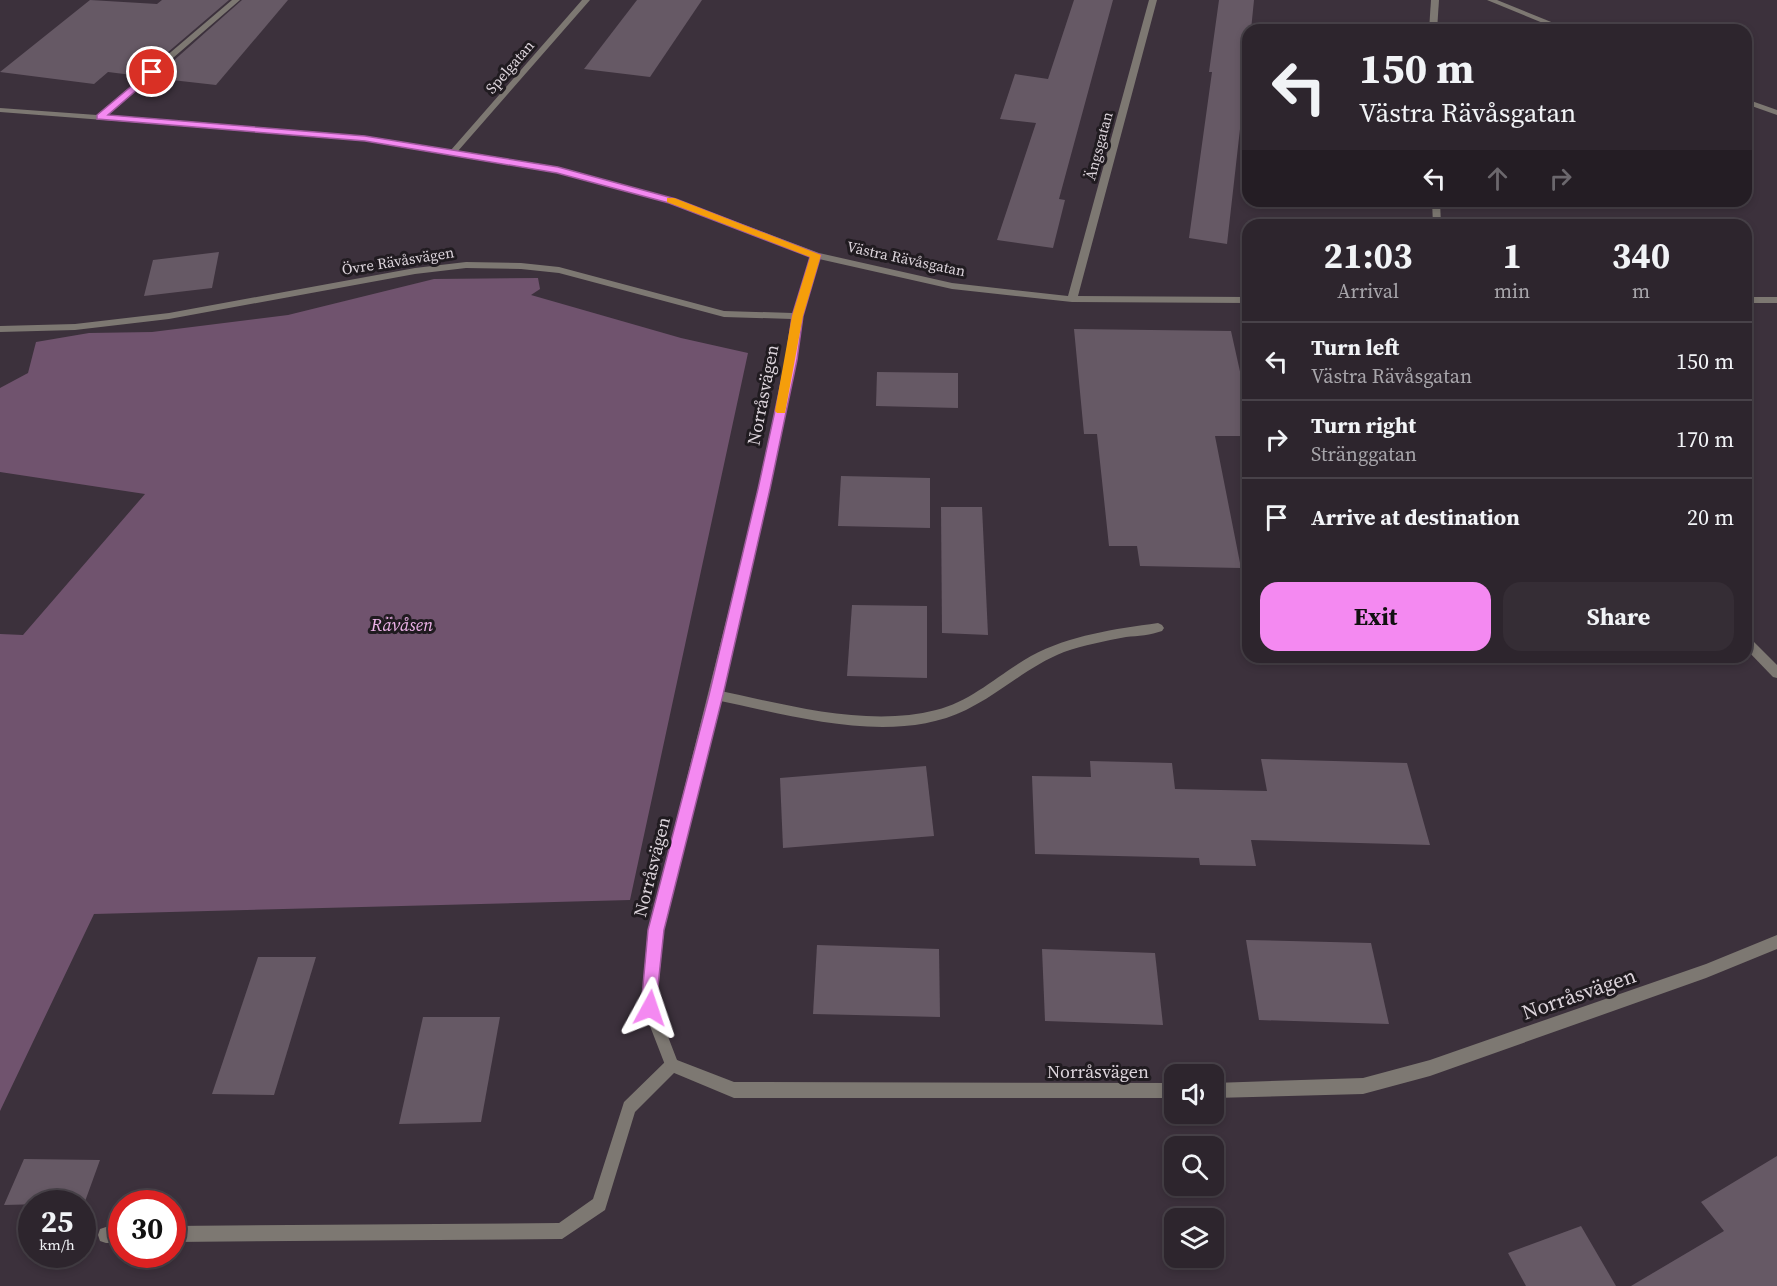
<!DOCTYPE html>
<html lang="en">
<head>
<meta charset="utf-8">
<style>
	body { margin:0; font-family:"Source Serif 4",serif; background:#352d35; color:#f1f3f6; height:100vh; display:flex; flex-direction:column; font-size:22px; white-space:nowrap }
	* { box-sizing:border-box; margin:0 }
	p { font-size:20px; color:#a7a5aa }
	.icon { flex:none; width:33px; height:33px; fill:none; stroke:currentColor; stroke-width:2; stroke-linecap:round; stroke-linejoin:round }
	.map { position:relative; flex:1; overflow:hidden }
	.details { position:absolute; left:1242px; top:219px; width:510px; height:444px; display:flex; flex-direction:column; background:#2d252d; border-radius:18px; box-shadow:0 3px 9px #0003,0 0 0 2px #484249 }
	.details>* { flex:none }
	.banner { position:absolute; left:1242px; top:24px; width:510px; height:183px; border-radius:18px; box-shadow:0 3px 9px #0003,0 0 0 2px #484249; background:#2d252d; color:#f1f3f6; overflow:hidden }
	.fabs { position:absolute; left:1164px; top:1064px; display:grid; gap:12px }
	.fabs a { display:grid; place-items:center; width:60px; height:60px; border-radius:12px; background:#2d252d; box-shadow:0 3px 9px #0003,0 0 0 2px #484249; font-size:30px }
	.speed { position:absolute; left:18px; top:1190px; display:flex; gap:12px; font-size:30px; font-weight:700; text-align:center }
	.speed>* { display:grid; place-content:center; width:78px; height:78px; border-radius:50%; background:#2d252d; box-shadow:0 3px 9px #0003,0 0 0 2px #484249; line-height:1 }
	.speed small { font-size:15px; font-weight:400 }
	.speed .limit { border:9px solid #d22; background:#fff; color:#111 }
	.pin { position:absolute; display:grid; place-items:center; width:51px; height:51px; color:#fff; margin:-26px; border:3px solid #fff; border-radius:50%; box-shadow:0 2px 6px #0007 }
	.me { position:absolute; width:66px; margin:-33px; rotate:5deg; stroke-linejoin:round; filter:drop-shadow(0 0 4px #0008) }
	.turn { display:flex; align-items:center; gap:21px; height:126px; padding:0 18px; font-size:27px }
	.turn .icon { width:78px; height:78px; stroke-width:2.5 }
	.turn b { display:block; font-size:42px; line-height:51px }
	.lanes { display:flex; align-items:center; height:57px; padding:0 18px; background:#0003; justify-content:center; gap:30px; direction:ltr }
	.lanes .off { opacity:.35 }
	.eta { display:flex; justify-content:space-evenly; align-items:center; height:102px; text-align:center }
	.eta b { font-size:36px; font-weight:700; line-height:42px }
	.primary-button { display:flex; gap:12px; margin-top:auto; padding:12px 18px }
	.primary-button a { flex:1; height:69px; border-radius:18px; background:#f489f1; color:#111; font-size:24px; font-weight:700; line-height:69px; text-align:center }
	.primary-button a+a { background:#352d35; color:#f1f3f6 }
	ul { padding:0; list-style:none }
	li { display:flex; align-items:center; gap:18px; height:78px; padding:0 18px; border-top:2px solid #484249 }
	li div { flex:1 }
	li b { display:block; font-size:22px }
	li em { font-style:normal }
	.map>svg:first-child { display:block }
</style>
</head>
<body>
<div class="map">
<svg width="1777" height="1286" viewBox="0 0 1777 1286">
	<rect width="100%" height="100%" fill="#3c313c"/>
	<!-- green -->
	<polygon fill="#70536e" points="538,278 540,289 531,295 681,338 748,353 630,900 94,914 0,1111 0,634 23,635 145,494 0,472 0,388 28,373 36,342 89,333 152,332 288,315 434,279"/>
	<!-- building -->
	<g fill="#665965">
		<polygon points="90,0 157,4 162,0 229,0 140,76 108,72 94,84 0,72"/>
		<polygon points="242,0 288,0 216,85 154,78"/>
		<polygon points="637,0 702,0 650,77 584,69"/>
		<polygon points="1074,0 1113,0 1059,199 1065,200 1053,248 997,240 1036,123 1000,119 1015,74 1048,79"/>
		<polygon points="1219,0 1254,0 1251,30 1248,30 1248,76 1246,76 1227,244 1189,238 1212,72 1209,72"/>
		<polygon points="219,252 212,288 144,296 153,260"/>
		<polygon points="1074,329 1231,331 1243,385 1248,385 1248,436 1215,436 1241,568 1140,566 1137,546 1109,546 1097,434 1084,434"/>
		<polygon points="877,372 958,373 958,408 876,406"/>
		<polygon points="841,476 930,478 930,528 838,526"/>
		<polygon points="941,507 982,507 988,635 942,633"/>
		<polygon points="852,605 927,606 927,678 847,676"/>
		<polygon points="1261,759 1407,763 1430,845 1251,840 1256,866 1200,865 1199,858 1035,854 1032,776 1091,777 1090,761 1172,763 1175,789 1267,791"/>
		<polygon points="926,766 934,836 783,848 780,778"/>
		<polygon points="1246,940 1371,943 1389,1024 1259,1020"/>
		<polygon points="817,945 939,949 940,1017 813,1014"/>
		<polygon points="1042,949 1155,953 1163,1025 1045,1021"/>
		<polygon points="258,957 316,957 274,1095 212,1094"/>
		<polygon points="423,1017 500,1017 481,1122 399,1124"/>
		<polygon points="1777,1156 1777,1286 1631,1286 1724,1231 1701,1202"/>
		<polygon points="24,1159 100,1160 83,1207 82,1203 4,1205"/>
		<polygon points="1581,1226 1616,1286 1526,1286 1508,1253"/>
	</g>
	<g fill="none" stroke-linecap="round" stroke-linejoin="round">
		<!-- service -->
		<g fill="#7d7872" fill-rule="evenodd">
			<path d="M1158 623 1162 625 1164 628 1162 631C1151 635 1138 636 1126 637 1105 641 1084 645 1064 652 1028 666 1001 693 966 710 892 746 793 716 716 700L712 699 710 695 712 691 716 690C784 704 867 728 936 710 972 701 999 674 1031 656 1070 635 1115 629 1158 623Z"/>
			<polygon points="672,1057 677,1060 680,1065 677,1070 635,1112 605,1210 562,1239 172,1242 172,1226 559,1223 593,1199 624,1102 667,1060"/>
			<polygon points="106,1227 122,1227 122,1243 106,1243 100,1241 98,1235 100,1229"/>
		</g>
		<!-- minor -->
		<g fill="#7d7872" fill-rule="evenodd">
			<polygon points="232,0 240,0 106,116 365,136 451,150 582,0 590,0 458,151 558,167 676,199 819,253 952,283 1068,296 1149,0 1157,0 1078,296 1248,297 1248,303 1072,302 952,289 819,259 802,316 797,359 769,489 663,930 657,1008 677,1060 734,1082 1174,1083 1174,1098 734,1098 667,1070 643,1008 649,930 759,489 787,359 792,319 724,317 559,273 521,269 466,268 415,274 169,319 75,330 0,332 0,326 75,324 169,313 415,268 466,262 521,263 559,267 724,311 793,313 811,256 670,203 557,172 365,140 0,112 0,108 97,115"/>
			<polygon points="1431,0 1439,0 1437,30 1429,30"/>
			<polygon points="1487,0 1497,0 1571,30 1560,30"/>
			<polygon points="1746,99 1777,110 1777,115 1746,104"/>
			<polygon points="1432,201 1440,201 1441,225 1433,225"/>
			<rect x="1746" y="297" width="31" height="6"/>
			<polygon points="1746,636 1750,638 1777,665 1777,678 1773,677 1746,649"/>
			<polygon points="1777,935 1777,949 1706,978 1430,1076 1363,1094 1214,1098 1214,1083 1363,1078 1430,1060 1706,964"/>
		</g>
	</g>
	<!-- route -->
	<polygon fill="#f489f1" stroke="#9f599d" stroke-width="1.5" points="152,69 156,72 155,74 108,115 365,136 558,167 676,199 821,255 803,316 797,360 770,489 723,695 664,930 655,1014 650,1017 644,1014 641,1008 648,930 709,695 758,489 786,360 792,316 810,257 669,203 557,173 365,141 97,119 97,115"/>
	<!-- slow -->
	<polygon fill="#f59e0b" points="667,198 674,198 821,255 803,316 785,413 777,413 775,411 792,316 810,257 667,202"/>
	<g text-anchor="middle" stroke-width="6" stroke-linejoin="round" paint-order="stroke">
		<!-- far-street labels -->
		<g font-size="15" fill="#dcd4db" stroke="#201b20">
			<text transform="translate(510 67) rotate(-49)" y="5">Spelgatan</text>
			<text transform="translate(1099 146) rotate(-75)" y="5">Ängsgatan</text>
			<text transform="translate(906 259) rotate(12)" y="5">Västra Rävåsgatan</text>
			<text transform="translate(398 261) rotate(-9)" y="5">Övre Rävåsvägen</text>
		</g>
		<!-- street labels -->
		<g font-size="18" fill="#dcd4db" stroke="#201b20">
			<text transform="translate(763 395) rotate(-79)" y="6">Norråsvägen</text>
			<text transform="translate(652 867) rotate(-76)" y="6">Norråsvägen</text>
			<text x="1098" y="1078">Norråsvägen</text>
		</g>
		<!-- park labels -->
		<g font-size="18" font-style="italic" fill="#ecb2e8" stroke="#201b20">
			<text x="402" y="631">Rävåsen</text>
		</g>
		<!-- near-street labels -->
		<g font-size="21" fill="#dcd4db" stroke="#201b20">
			<text transform="translate(1579 994) rotate(-19)" y="7">Norråsvägen</text>
		</g>
	</g>
</svg>
<div class="fabs">
<a><svg class="icon" aria-label="sound" viewBox="0 0 24 24"><path d="M4 9h4l5-4v14l-5-4H4zM17 9q2 3 0 6"/></svg></a>
<a><svg class="icon" aria-label="search" viewBox="0 0 24 24"><circle cx="10" cy="10" r="6"/><path d="M15 15l6 6"/></svg></a>
<a><svg class="icon" aria-label="layers" viewBox="0 0 24 24"><path d="M12 4l9 5-9 5-9-5zM3 14l9 5 9-5"/></svg></a>
</div>
<div class="speed"><div>25<small>km/h</small></div><div class="limit">30</div></div>
<div class="pin" style="left:152px;top:72px;background:#d93025"><svg class="icon" aria-label="arrive" viewBox="0 0 24 24"><path d="M6 21V4h12l-3 4 3 4H6"/></svg></div>
<svg class="me" style="left:650px;top:1008px" viewBox="-20 -20 40 40"><path d="M0-17L14 15 0 8-14 15z" fill="#f489f1" stroke="#fff" stroke-width="4"/></svg>
<div class="banner">
<div class="turn"><svg class="icon" aria-label="left" viewBox="0 0 24 24"><path d="M17 20v-9H6M10 6l-5 5 5 5"/></svg><div><b>150 m</b>Västra Rävåsgatan</div></div>
<div class="lanes"><svg class="icon" aria-label="left" viewBox="0 0 24 24"><path d="M17 20v-9H6M10 6l-5 5 5 5"/></svg><svg class="icon off" aria-label="ahead" viewBox="0 0 24 24"><path d="M12 20V5M6 11l6-6 6 6"/></svg><svg class="icon off" aria-label="right" viewBox="0 0 24 24"><path d="M7 20v-9h11M14 6l5 5-5 5"/></svg></div>
</div>
<section class="details">
<div class="eta">
<div><b>21:03</b><p>Arrival</p></div>
<div><b>1</b><p>min</p></div>
<div><b>340</b><p>m</p></div>
</div>
<ul>
<li><svg class="icon" aria-label="left" viewBox="0 0 24 24"><path d="M17 20v-9H6M10 6l-5 5 5 5"/></svg><div><b>Turn left</b><p>Västra Rävåsgatan</p></div><em>150 m</em></li>
<li><svg class="icon" aria-label="right" viewBox="0 0 24 24"><path d="M7 20v-9h11M14 6l5 5-5 5"/></svg><div><b>Turn right</b><p>Stränggatan</p></div><em>170 m</em></li>
<li><svg class="icon" aria-label="arrive" viewBox="0 0 24 24"><path d="M6 21V4h12l-3 4 3 4H6"/></svg><div><b>Arrive at destination</b></div><em>20 m</em></li>
</ul>
<div class="primary-button"><a>Exit</a><a>Share</a></div>
</section>
</div>
</body>
</html>
